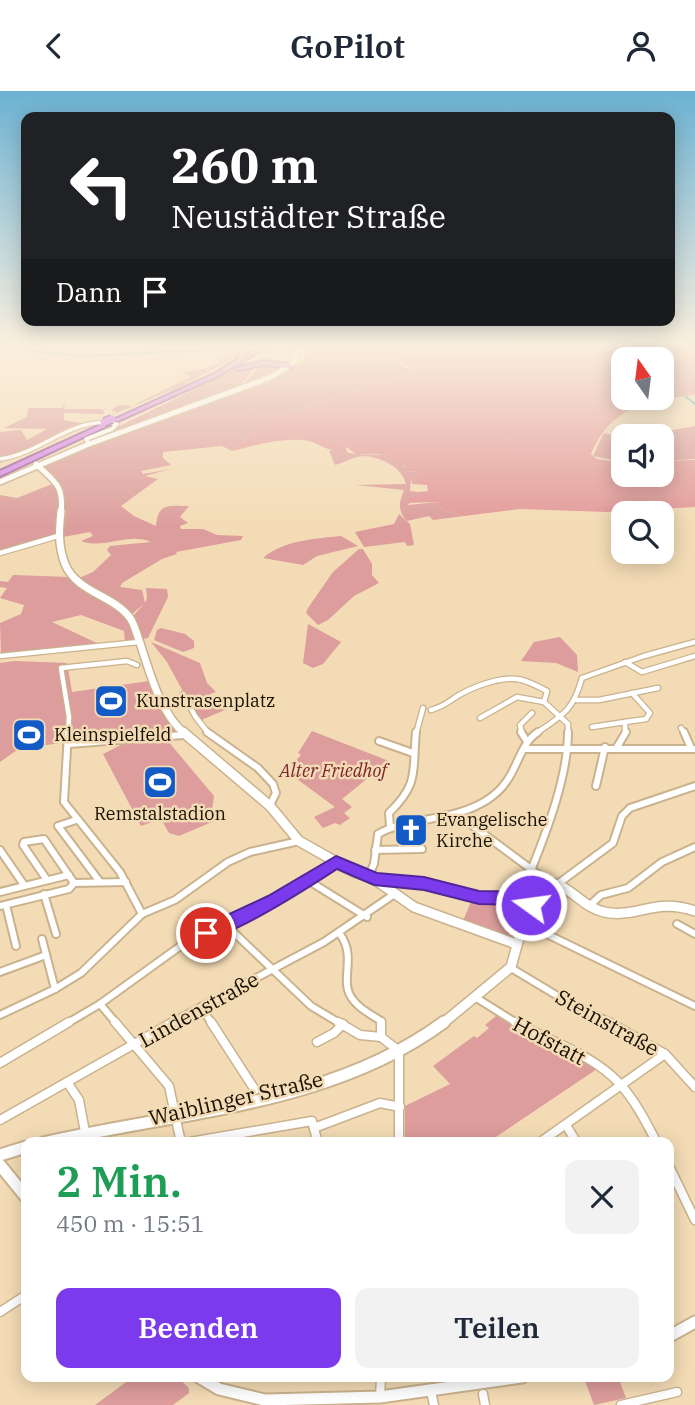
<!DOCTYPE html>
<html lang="de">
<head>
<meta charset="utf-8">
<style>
	body { margin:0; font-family:"IBM Plex Serif",serif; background:#f2f2f3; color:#1f2937; height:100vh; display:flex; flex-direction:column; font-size:26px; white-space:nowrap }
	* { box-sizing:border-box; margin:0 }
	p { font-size:23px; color:#747a83 }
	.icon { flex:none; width:38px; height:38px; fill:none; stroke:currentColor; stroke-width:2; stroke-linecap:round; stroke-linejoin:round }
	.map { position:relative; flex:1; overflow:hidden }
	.panel { position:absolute; left:21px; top:1046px; width:653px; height:245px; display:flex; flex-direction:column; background:#fff; border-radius:14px; box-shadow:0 4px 18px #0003 }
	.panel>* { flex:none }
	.banner { position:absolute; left:21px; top:21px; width:654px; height:214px; border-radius:14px; box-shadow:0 4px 18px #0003; background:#202124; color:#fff; overflow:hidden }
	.needle { width:46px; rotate:346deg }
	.tools { position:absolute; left:611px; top:256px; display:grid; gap:14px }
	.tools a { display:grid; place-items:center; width:63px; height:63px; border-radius:14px; background:#fff; box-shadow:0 4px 18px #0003; font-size:35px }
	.pin { position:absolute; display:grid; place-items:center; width:60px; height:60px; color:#fff; margin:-30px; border:4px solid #fff; border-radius:50%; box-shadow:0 2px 7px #0007 }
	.me { position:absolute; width:77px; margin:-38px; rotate:284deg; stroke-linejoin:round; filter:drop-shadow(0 0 5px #0008) }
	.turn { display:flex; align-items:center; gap:24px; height:147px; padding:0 35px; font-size:32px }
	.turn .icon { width:91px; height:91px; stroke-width:2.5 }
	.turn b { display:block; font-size:49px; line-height:60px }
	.then { display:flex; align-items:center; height:66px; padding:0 35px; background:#0003; gap:14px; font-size:26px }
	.round { display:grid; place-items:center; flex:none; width:74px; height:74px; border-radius:14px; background:#f2f2f3 }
	.overview { display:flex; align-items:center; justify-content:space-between; height:119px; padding:0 35px }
	h1 { font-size:42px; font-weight:600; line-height:52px; color:#1e9e55 }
	.primary-button { display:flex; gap:14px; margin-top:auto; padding:14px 35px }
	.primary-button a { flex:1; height:80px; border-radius:14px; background:#7c3aed; color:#fff; font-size:28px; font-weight:600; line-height:80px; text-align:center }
	.primary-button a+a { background:#f2f2f3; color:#1f2937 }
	header { display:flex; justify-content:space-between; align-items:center; height:91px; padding:0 35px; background:#fff; font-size:32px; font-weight:600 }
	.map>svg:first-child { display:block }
</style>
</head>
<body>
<header><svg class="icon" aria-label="back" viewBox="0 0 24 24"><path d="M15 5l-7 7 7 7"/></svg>GoPilot<svg class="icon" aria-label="person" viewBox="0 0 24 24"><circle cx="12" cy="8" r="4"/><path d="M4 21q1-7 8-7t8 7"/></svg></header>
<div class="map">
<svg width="695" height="1314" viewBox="0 0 695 1314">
	<rect width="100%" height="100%" fill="#f3dbb5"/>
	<!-- green -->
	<g fill="#dc9d9c">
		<path d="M228 254 239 255 242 260 240 264 182 295 107 326 118 322 111 319 119 314 132 315 190 286 182 281C209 278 213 276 233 257Z"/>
		<path d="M307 254H377L391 262 396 270 413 280 389 292 371 295 265 331 232 360 222 355 163 361V367L171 374 141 380 143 383 171 378 145 385 158 388 121 415 134 425 156 435C158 411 169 415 189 415L180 426 188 432 180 435 181 438H203L217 444 243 445 241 449 176 461 177 463 162 468 122 492 120 496 142 499 145 512 147 507 146 497 167 498 168 506 148 547 143 548 133 525 144 513 132 523 79 487 93 481 111 464 107 459 110 455 151 451C128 441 105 459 81 450L93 445 90 441 63 446 66 419H59L56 444 0 461V404L17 407 52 393 56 389 44 376V372L234 301 267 293 301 272 306 264Z"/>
		<polygon points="257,273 284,275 275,283 242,295 259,275 254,275 255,277 237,298 87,351 234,279"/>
		<polygon points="64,313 65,318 103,318 104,323 64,322 64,329 86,333 0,372 0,341 21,339 27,349 47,338 4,337 27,326 28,317 63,317"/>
		<polygon points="695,335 695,368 662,370 662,345 658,345 668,340"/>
		<polygon points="604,342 623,346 623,371 593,365"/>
		<path d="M341 356H346L347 361C361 368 401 355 406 381L415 380 421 386 411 388 410 400 419 401 408 414 438 411 443 419 464 425 433 429 429 425 407 430C397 419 399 412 404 399L356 394 405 393 406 396C406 377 379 365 362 365 354 366 343 372 335 374L329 360Z"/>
		<polygon points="399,423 410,433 414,454 407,455 405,451 364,456 355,441 394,433"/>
		<path d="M341 445 358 455 317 465 303 474 263 467C284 449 314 448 341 445Z"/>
		<polygon points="359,458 363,458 372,473 372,484 379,492 354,505 328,529 318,534 306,522 308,517 333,481"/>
		<polygon points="13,484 69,486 79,497 127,526 136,549 125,551 124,540 81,524 52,531 101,554 1,563 0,532 21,523 24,514 0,507 7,497 0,496 0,490 8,491"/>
		<polygon points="308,533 341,551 323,573 313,577 303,572"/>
		<polygon points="161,537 185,543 194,550 194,557 183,561 154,549 157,539"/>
		<polygon points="560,546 577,564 578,581 556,572 521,570 534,551"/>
		<polygon points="151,551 200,572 207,592 216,601 210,603 211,607 196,614 199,618 224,607 234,615 199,630 167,571"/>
		<polygon points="14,570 67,572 72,601 149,590 177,642 65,651 17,659 0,671 0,572"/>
		<polygon points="312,640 389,670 342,708 352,716 344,722 350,727 340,734 335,732 323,737 314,726 335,716 286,680 301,664 298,662"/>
		<polygon points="167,649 214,705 212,719 219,728 179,745 169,742 161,728 141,735 103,663 125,652"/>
		<polygon points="472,808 527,812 514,848 463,830"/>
		<polygon points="497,924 597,978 487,1052 405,1052 405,1015 450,993 433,975 474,945 477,947 489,937 485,934"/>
		<polygon points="133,1286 177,1286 189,1297 189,1302 173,1314 95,1314"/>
		<polygon points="618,1286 626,1307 594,1314 584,1287"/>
	</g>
	<!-- forest -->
	<path fill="#e29999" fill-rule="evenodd" d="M378 254H695V304C648 308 610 316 591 363L597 368 623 372V383H662V370L695 369V416L607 421 520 418 464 425 443 419 438 411 404 412 419 401 428 400 427 394 412 393 411 388 420 386 415 380 403 381 405 375C390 363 374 361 357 364L348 357 341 356 339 359C325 361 318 350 303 349 278 347 256 354 232 360L265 331 372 295 390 292 414 280ZM623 268H662V306H623Z"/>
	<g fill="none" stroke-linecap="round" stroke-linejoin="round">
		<!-- stream -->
		<g stroke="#52aeb3" stroke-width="2">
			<polyline points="0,257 28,259"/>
			<polyline points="29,260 82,265"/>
			<polyline points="86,265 231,258"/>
			<polyline points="686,306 695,313"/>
		</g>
		<!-- street-far3 casing -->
		<g stroke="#c9b28d" stroke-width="6">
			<path id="street-far3" d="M0 368C41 363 75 323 117 333L112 338 86 348 89 353"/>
		</g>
		<!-- street-far2 casing -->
		<g stroke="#c9b28d" stroke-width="7">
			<g id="street-far2">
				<polyline points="0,462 58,445"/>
				<polyline points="0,565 139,551"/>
				<polyline points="625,571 642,581 695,565"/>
				<polyline points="183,603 195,625 209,643"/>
				<polyline points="576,609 599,609 658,597"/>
				<path d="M431 619C445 615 448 611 459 604 475 595 504 584 522 589 530 591 539 596 547 600L544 611"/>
				<polyline points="480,627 517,606 544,611 568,633 568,643"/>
				<polyline points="592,636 625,631"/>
				<polyline points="681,637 685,643"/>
				<polyline points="68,643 69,626 61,577 127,570 137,574"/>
				<polyline points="416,643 423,617"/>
				<polyline points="522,643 520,634 532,622"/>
				<path d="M535 643C563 624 573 620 582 587L644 565 695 551"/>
				<polyline points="625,643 625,631 646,628 650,622 632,602"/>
			</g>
		</g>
		<!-- street-far1 casing -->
		<g stroke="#c9b28d" stroke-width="10">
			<g id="street-far1">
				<polyline points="68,641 64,711 120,781 142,823"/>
				<polyline points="207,641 258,677 273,693 276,702 270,714"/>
				<polyline points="521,641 526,649"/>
				<polyline points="684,641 691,657"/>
				<polyline points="379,650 413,662"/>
				<polyline points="69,653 183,644"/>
				<polyline points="617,656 626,641"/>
				<polyline points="524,658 695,658"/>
				<polyline points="596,695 605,656"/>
				<polyline points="457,723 547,790"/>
				<polyline points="76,729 58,735 100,791"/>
				<path d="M390 736 389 722C420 692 412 680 416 641"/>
				<polyline points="0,759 24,794"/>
				<polyline points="375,759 422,758"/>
				<path d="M532 777C548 737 568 684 568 641"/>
				<path d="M368 786 374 773 378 743C411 725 453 731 487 709 520 688 515 656 538 641"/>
				<polyline points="47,789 23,754 24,751 44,748 74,792"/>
				<polyline points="309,790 367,826"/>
				<polyline points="559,792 613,752 622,725 630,717 695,695"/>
				<polyline points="0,801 69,784"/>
				<polyline points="44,803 56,843"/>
				<polyline points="6,814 16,855"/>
				<polyline points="0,815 69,798 74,792 126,791"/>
				<polyline points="589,815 601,804 628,797 662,771 695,756"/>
				<polyline points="524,832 695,915"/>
				<polyline points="225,833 311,915 341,933"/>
				<polyline points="677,833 695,843"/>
				<path d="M340 843C358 868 337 891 354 910 361 919 372 924 381 930V933"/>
				<polyline points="42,848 55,898"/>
				<polyline points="511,877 566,910 613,933"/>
				<polyline points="0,881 46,864"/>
				<polyline points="475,906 518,933"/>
				<polyline points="100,913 117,933"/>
				<polyline points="201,916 212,933"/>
				<polyline points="0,924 55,898 81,882 142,823 175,809 228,771 250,761 299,750"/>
				<polyline points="66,933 100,913 186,851 274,809 336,771"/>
				<polyline points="169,933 324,851 393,804"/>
			</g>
		</g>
		<!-- street casing -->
		<g stroke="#c9b28d" stroke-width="11">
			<g id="street">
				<polyline points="115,931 169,995 181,1052"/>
				<polyline points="211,931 255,999"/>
				<polyline points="338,931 360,944 381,946 399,960 399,1052"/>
				<polyline points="381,931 381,946"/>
				<path d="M515 931C549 950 592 963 619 992 635 1009 646 1031 657 1052"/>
				<polyline points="609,931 665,963 695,996"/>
				<polyline points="317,951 334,942 343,933"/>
				<polyline points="0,972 69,931"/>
				<polyline points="67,991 79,1009 85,1041"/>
				<polyline points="0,1029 173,931"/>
				<polyline points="566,1034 577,1052"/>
				<polyline points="314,1037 380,1012 400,1016"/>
				<polyline points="184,1052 312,1030 318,1052"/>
				<polyline points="539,1052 665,963"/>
				<polyline points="668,1073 695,1129"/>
				<polyline points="0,1221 26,1204"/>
				<polyline points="431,1300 434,1314"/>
				<polyline points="483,1303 485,1314"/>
				<polyline points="380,1306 381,1286"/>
				<polyline points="621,1314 677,1301"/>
			</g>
		</g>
		<!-- secondary-far3 casing -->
		<g stroke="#c9b28d" stroke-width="8">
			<g id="secondary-far3">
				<path d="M36 373C55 391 64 394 61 422"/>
				<polyline points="0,391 89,353 269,287 292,273 302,254"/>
			</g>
		</g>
		<!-- secondary-far2 casing -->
		<g stroke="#c9b28d" stroke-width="10">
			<path id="secondary-far2" d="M61 420C59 439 58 455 65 473 77 502 114 504 130 527 135 534 137 545 140 552 150 582 160 622 185 643"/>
		</g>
		<!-- secondary-far1 casing -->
		<g stroke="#c9b28d" stroke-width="12">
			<g id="secondary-far1">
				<polyline points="183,641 270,715 299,750 354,781 374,788 424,792 479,806 532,807"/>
				<polyline points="377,790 414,816 516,853"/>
				<path d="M442 933 511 876 526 822 542 792C568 789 580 816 604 821 637 828 655 806 695 820"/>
			</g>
		</g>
		<!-- secondary casing -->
		<g stroke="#c9b28d" stroke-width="15">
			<g id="secondary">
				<path d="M43 1052C176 1021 331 1015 444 931"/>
				<polyline points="0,1064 26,1056"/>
				<polyline points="0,1074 26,1106"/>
				<polyline points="668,1246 695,1231"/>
				<polyline points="199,1286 219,1298 265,1309 380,1306 522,1286"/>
			</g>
		</g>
		<!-- highway casing -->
		<g stroke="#945b9b" stroke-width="4">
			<g id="highway">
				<polygon points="235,254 241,254 246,259 244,265 263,254 270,254 218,285 118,330 113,329 214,283 238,268 237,267 241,260"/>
				<polygon points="263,270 290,273 293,275 290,277 263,274 238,279 235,277"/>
				<polygon points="109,330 111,331 111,333 0,385 0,380"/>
			</g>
		</g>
		<!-- street-far3 -->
		<use href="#street-far3" stroke="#fff" stroke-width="3.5"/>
		<!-- street-far2 -->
		<use href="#street-far2" stroke="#fff" stroke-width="4.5"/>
		<!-- street-far1 -->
		<use href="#street-far1" stroke="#fff" stroke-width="6"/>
		<!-- street -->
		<use href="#street" stroke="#fff" stroke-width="8"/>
		<!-- secondary-far3 -->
		<use href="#secondary-far3" stroke="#fff" stroke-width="5"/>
		<!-- secondary-far2 -->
		<use href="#secondary-far2" stroke="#fff" stroke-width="7"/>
		<!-- secondary-far1 -->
		<use href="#secondary-far1" stroke="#fff" stroke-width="9"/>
		<!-- secondary -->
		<use href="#secondary" stroke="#fff" stroke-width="11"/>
		<!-- highway -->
		<use href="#highway" fill="#d783ec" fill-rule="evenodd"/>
		<!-- highway-bridge casing -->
		<g stroke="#945b9b" stroke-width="10" stroke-linecap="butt">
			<polyline id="highway-bridge" points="104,331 112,328"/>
		</g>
		<!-- highway-bridge -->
		<use href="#highway-bridge" stroke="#d783ec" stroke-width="7"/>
	</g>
	<!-- sky -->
	<linearGradient id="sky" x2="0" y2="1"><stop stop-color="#6cb2d3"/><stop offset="0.58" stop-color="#faefde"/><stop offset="1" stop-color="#faefde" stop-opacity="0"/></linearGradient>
	<rect width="695" height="438" fill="url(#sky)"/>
	<!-- route -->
	<path fill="#7c3aed" stroke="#51269a" stroke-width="2" d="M336 765 377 782 424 786 479 800 532 801 539 803 541 807 538 818H524L522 814 479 813 424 799 374 794 337 778C314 793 221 854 199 847L196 842 199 837 268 805Z"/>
	<!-- icons -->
	<defs>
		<g id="stadium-square" transform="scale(1.75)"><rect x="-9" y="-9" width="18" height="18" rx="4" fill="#125ac5" stroke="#f3dbb5"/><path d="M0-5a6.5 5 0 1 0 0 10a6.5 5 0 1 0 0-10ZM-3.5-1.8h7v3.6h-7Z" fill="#fff"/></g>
		<g id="church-square" transform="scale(1.75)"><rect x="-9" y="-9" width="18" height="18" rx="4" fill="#125ac5" stroke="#f3dbb5"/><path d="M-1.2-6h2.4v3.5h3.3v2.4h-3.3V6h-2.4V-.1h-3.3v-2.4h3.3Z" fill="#fff"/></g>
	</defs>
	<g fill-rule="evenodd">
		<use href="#stadium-square" x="111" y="610"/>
		<use href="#stadium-square" x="29" y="644"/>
		<use href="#stadium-square" x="160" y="691"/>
		<use href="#church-square" x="411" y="739"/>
	</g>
	<g text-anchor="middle" stroke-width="5" stroke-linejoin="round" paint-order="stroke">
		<!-- poi labels -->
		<g font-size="18" fill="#191104" stroke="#f3dbb5" text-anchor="start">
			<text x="136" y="616">Kunstrasenplatz</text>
			<text x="54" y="650">Kleinspielfeld</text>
			<text x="160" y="729" text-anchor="middle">Remstalstadion</text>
			<text x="436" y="735">Evangelische<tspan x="436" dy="21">Kirche</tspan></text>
		</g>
		<!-- park labels -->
		<g font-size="18" font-style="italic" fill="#7b252d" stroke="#f3dbb5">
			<text x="333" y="686">Alter Friedhof</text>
		</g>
		<!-- near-street labels -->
		<g font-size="21" fill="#191104" stroke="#f3dbb5">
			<text transform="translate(199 919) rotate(-29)" y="7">Lindenstraße</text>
			<text transform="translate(607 932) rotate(29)" y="7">Steinstraße</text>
			<text transform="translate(549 950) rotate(28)" y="7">Hofstatt</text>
			<text transform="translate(236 1008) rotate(-13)" y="7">Waiblinger Straße</text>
		</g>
	</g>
</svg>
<div class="tools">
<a><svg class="needle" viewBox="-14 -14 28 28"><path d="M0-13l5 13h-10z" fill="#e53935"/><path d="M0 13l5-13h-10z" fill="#747a83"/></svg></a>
<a><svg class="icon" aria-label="sound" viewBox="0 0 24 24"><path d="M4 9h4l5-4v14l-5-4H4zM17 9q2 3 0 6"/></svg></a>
<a><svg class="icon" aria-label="search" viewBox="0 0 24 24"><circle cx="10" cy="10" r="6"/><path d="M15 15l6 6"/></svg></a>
</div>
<div class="pin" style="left:206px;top:842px;background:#d93025"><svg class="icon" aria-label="arrive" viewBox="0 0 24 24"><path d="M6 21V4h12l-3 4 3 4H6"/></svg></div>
<svg class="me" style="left:531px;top:814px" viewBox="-20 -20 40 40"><circle r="17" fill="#7c3aed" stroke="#fff" stroke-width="3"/><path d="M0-11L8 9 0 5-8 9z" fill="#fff"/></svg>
<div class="banner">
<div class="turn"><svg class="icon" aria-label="left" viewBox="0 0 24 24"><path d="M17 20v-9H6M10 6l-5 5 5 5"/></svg><div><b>260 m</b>Neustädter Straße</div></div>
<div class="then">Dann<svg class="icon" aria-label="arrive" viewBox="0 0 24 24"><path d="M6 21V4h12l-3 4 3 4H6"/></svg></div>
</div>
<section class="panel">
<div class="overview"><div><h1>2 Min.</h1><p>450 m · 15:51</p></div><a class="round"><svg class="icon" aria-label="close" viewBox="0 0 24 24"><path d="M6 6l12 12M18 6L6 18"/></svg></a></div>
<div class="primary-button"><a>Beenden</a><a>Teilen</a></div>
</section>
</div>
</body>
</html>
